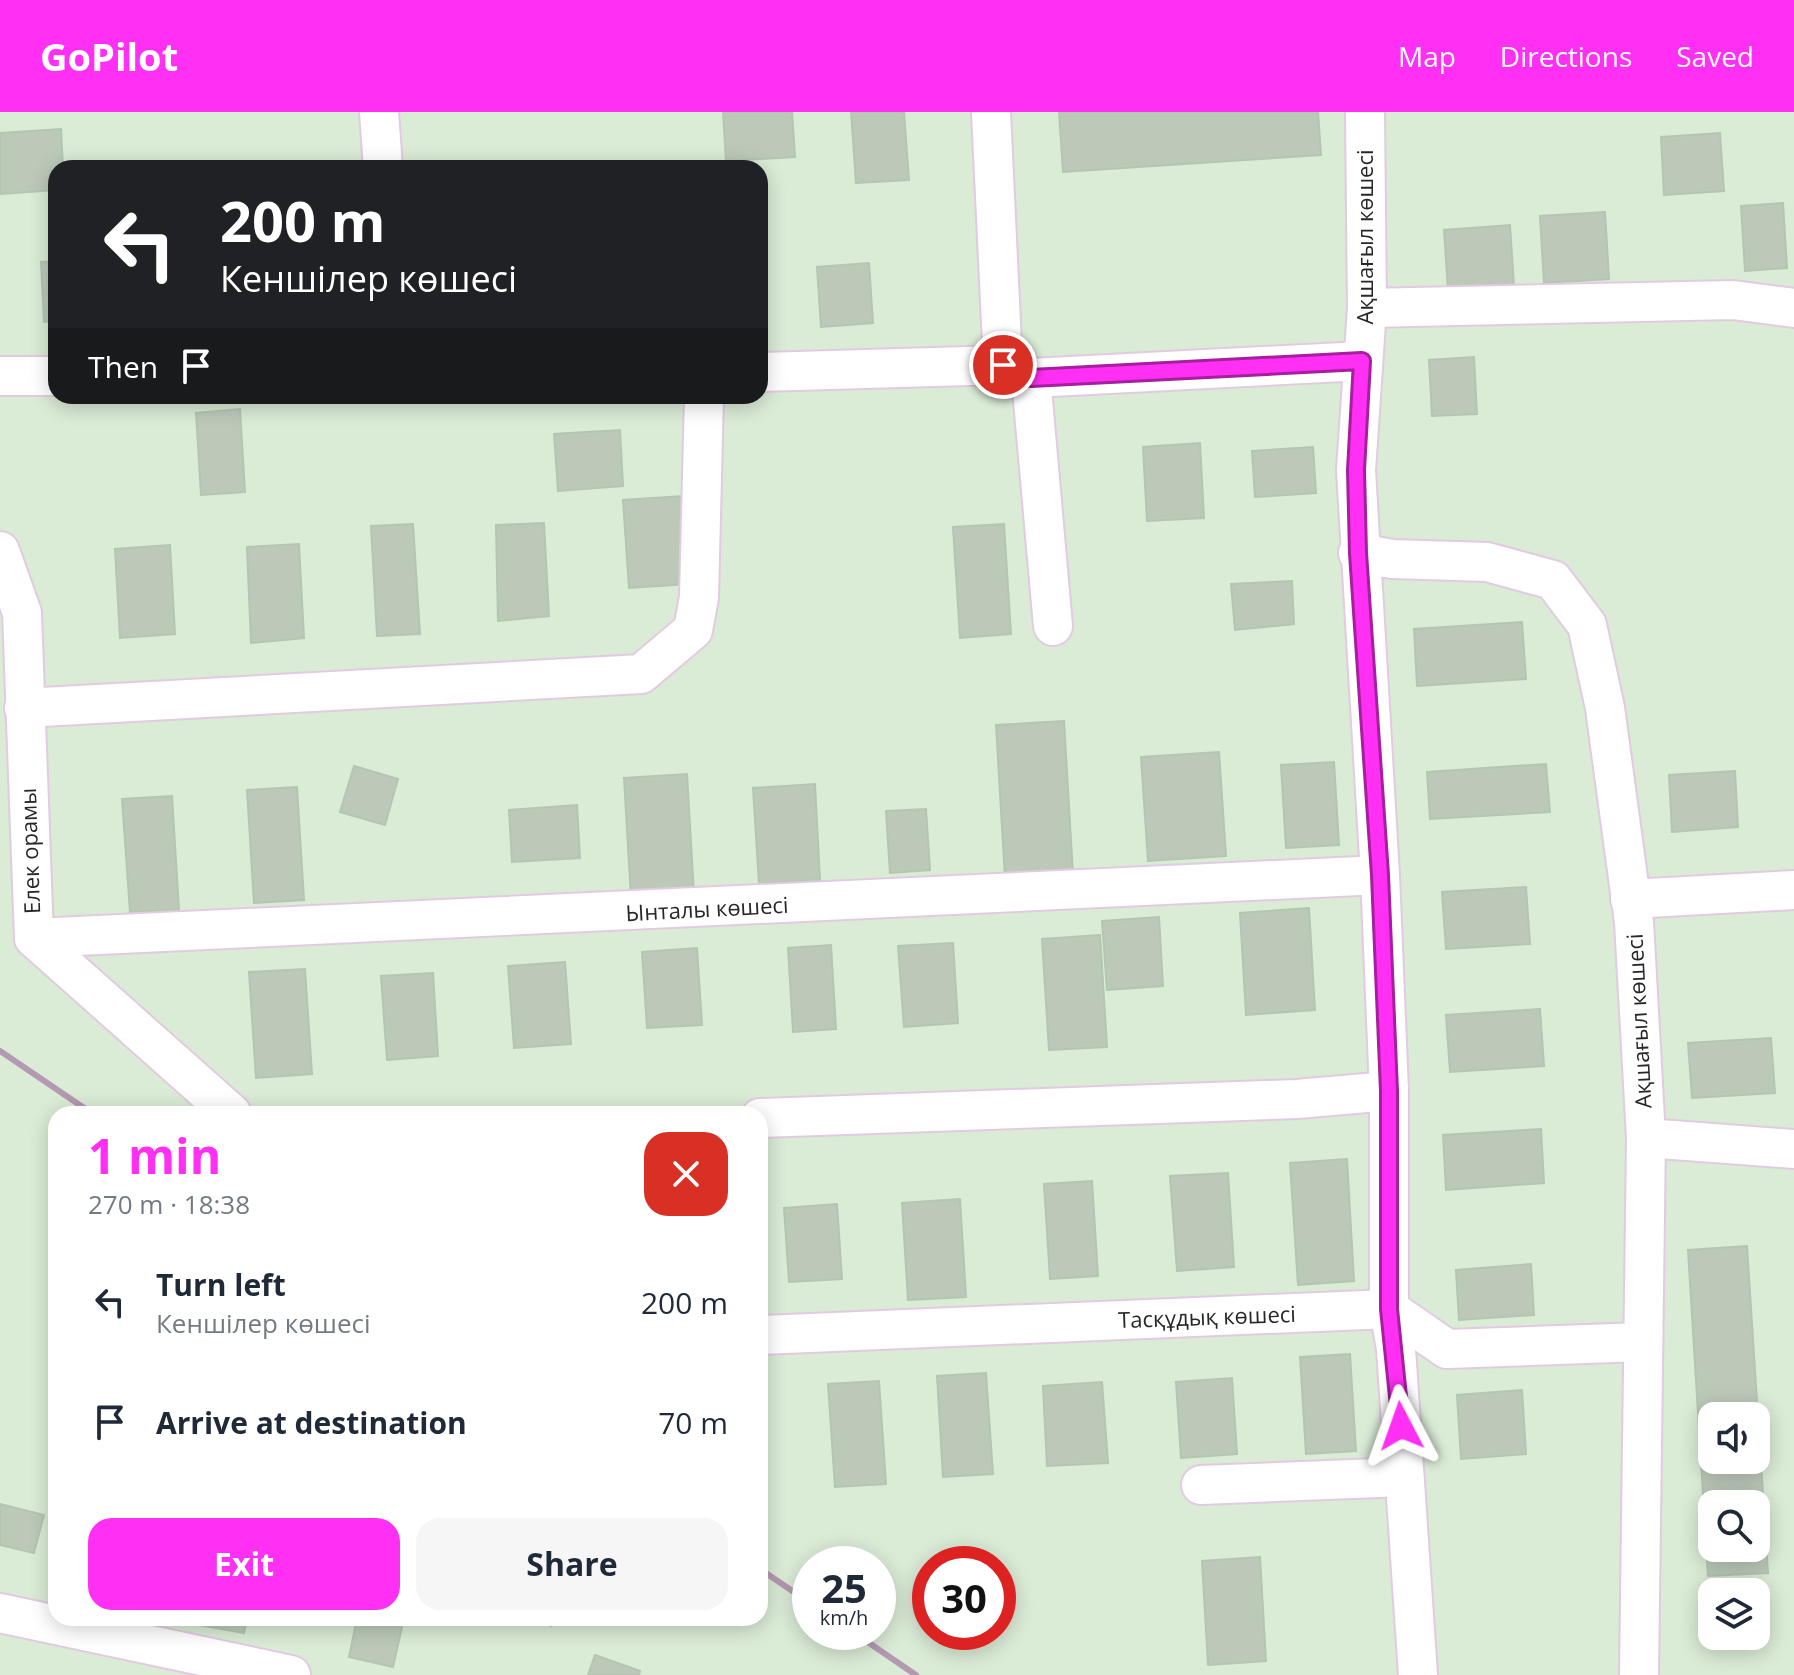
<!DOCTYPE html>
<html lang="en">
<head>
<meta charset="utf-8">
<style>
	body { margin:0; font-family:"Open Sans",sans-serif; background:#f6f6f7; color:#1f2937; height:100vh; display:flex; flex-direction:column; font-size:30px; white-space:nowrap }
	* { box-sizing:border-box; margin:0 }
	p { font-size:26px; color:#747a83 }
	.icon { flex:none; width:44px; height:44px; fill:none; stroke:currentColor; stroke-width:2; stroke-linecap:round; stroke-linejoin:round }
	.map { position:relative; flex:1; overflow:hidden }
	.details { position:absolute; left:48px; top:994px; width:720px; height:520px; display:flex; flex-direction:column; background:#fff; border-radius:24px; box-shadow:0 4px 20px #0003 }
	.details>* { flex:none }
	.guide { position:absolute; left:48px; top:48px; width:720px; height:244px; border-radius:24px; box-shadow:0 4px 20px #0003; background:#202124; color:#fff; overflow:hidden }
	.tools { position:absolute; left:1698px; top:1290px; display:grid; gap:16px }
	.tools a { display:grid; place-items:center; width:72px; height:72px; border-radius:16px; background:#fff; box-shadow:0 4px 20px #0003; font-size:40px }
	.speed { position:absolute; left:792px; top:1434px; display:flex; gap:16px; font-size:40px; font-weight:700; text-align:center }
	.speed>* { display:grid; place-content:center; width:104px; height:104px; border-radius:50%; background:#fff; box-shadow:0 4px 20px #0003; line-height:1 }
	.speed small { font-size:20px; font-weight:400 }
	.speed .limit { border:12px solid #d22; background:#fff; color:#111 }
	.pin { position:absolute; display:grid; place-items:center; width:68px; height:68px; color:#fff; margin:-34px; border:4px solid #fff; border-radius:50%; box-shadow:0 2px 8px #0007 }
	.me { position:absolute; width:88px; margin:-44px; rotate:356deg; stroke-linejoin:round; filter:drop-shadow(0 0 6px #0008) }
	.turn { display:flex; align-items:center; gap:28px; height:168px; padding:0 40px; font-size:36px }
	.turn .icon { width:104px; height:104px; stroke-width:2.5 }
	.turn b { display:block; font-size:56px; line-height:68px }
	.then { display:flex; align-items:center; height:76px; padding:0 40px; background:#0003; gap:16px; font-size:30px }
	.round { display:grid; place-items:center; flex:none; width:84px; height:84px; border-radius:24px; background:#f6f6f7 }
	.overview { display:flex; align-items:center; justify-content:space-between; height:136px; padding:0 40px }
	h1 { font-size:48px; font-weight:700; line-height:60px; color:#ff2ff4 }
	.cta { display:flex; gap:16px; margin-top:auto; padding:16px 40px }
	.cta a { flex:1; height:92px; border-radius:24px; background:#ff2ff4; color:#fff; font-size:32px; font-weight:700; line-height:92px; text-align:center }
	.cta a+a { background:#f6f6f7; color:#1f2937 }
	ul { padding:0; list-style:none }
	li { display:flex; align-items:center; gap:24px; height:120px; padding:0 40px }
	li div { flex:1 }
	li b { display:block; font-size:30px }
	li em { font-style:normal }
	header { display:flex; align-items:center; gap:48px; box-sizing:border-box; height:112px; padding:0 40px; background:#ff2ff4; color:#fff }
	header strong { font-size:38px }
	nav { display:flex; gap:44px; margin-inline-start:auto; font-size:28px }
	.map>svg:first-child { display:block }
</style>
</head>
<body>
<header>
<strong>GoPilot</strong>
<nav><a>Map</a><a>Directions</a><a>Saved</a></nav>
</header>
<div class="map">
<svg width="1794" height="1563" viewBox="0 0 1794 1563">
	<rect width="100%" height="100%" fill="#daebd6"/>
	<!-- building -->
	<g fill="#bcc9b9" stroke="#b3c6b0" stroke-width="2" fill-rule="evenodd">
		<polygon points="723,0 792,0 795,45 726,49"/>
		<polygon points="851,0 904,0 909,68 856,71"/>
		<polygon points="1059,0 1318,0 1321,43 1063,60"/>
		<polygon points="61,17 63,56 56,56 56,78 0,82 0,21"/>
		<polygon points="1720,21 1724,79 1664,83 1661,25"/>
		<polygon points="1783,91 1787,156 1745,159 1741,94"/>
		<polygon points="1605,100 1609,167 1544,171 1540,104"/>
		<polygon points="1510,113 1514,174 1448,178 1444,118"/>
		<polygon points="56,149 56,209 44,210 41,150"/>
		<polygon points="869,151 873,211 821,215 817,155"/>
		<polygon points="1474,245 1477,302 1432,304 1429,248"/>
		<polygon points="240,297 245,380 201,383 196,301"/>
		<polygon points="620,318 623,374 558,379 554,322"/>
		<polygon points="1200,331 1204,406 1147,409 1143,335"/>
		<polygon points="1313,335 1316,381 1255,385 1252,339"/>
		<polygon points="683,384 689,472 629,476 623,388"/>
		<polygon points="544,411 549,504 498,509 496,413"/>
		<polygon points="413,412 420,522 377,524 371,414"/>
		<polygon points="1004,412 1011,522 960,526 953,415"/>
		<polygon points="299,432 304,526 251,531 247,435"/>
		<polygon points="170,433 175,522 120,526 115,437"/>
		<polygon points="1292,469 1294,512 1235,518 1231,472"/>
		<polygon points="1522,510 1526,567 1417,574 1414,517"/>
		<polygon points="1064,609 1073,762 1005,766 996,613"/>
		<polygon points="1219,640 1226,744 1148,749 1141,645"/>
		<polygon points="1334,650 1339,733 1286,736 1281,653"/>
		<polygon points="1546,652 1550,700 1430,707 1427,660"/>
		<polygon points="354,654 398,667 385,713 340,700"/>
		<polygon points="1735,659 1738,715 1672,720 1669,663"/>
		<polygon points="687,662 694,782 631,786 624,666"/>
		<polygon points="815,672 820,768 759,772 753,676"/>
		<polygon points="297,675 304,788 254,791 247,678"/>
		<polygon points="172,684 179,798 130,800 122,687"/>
		<polygon points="577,693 580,746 512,750 509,698"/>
		<polygon points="926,697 930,758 890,761 886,699"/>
		<polygon points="1526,775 1530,832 1446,837 1442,780"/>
		<polygon points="1309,796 1315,898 1246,903 1240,801"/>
		<polygon points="1159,805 1163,874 1107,878 1102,809"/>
		<polygon points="1100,823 1107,935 1049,938 1042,827"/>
		<polygon points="953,831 958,911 904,915 898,834"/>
		<polygon points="831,833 836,917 793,920 788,836"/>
		<polygon points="697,836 702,913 647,916 642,840"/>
		<polygon points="565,850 571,932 514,936 508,854"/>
		<polygon points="305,857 312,962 256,966 249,860"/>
		<polygon points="433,861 438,944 387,948 381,864"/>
		<polygon points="1540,897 1544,954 1450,960 1446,903"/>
		<polygon points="1771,926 1775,981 1692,986 1688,931"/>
		<polygon points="1541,1017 1544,1071 1446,1078 1443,1023"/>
		<polygon points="1347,1047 1354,1169 1298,1173 1290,1051"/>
		<polygon points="1228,1061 1234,1155 1177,1159 1170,1064"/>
		<polygon points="1092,1069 1098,1164 1050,1167 1044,1072"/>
		<polygon points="960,1087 966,1185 908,1188 902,1091"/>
		<polygon points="837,1092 842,1167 789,1170 784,1096"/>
		<path d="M1747 1134 1768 1461 1708 1464 1688 1138ZM1712 1304H1756V1348H1712ZM1712 1392H1756V1436H1712Z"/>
		<polygon points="1531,1152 1534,1203 1459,1208 1456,1158"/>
		<polygon points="1350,1242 1356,1339 1306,1342 1300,1245"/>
		<polygon points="986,1261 993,1362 943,1365 937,1264"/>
		<polygon points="1232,1266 1237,1342 1181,1346 1176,1270"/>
		<polygon points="879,1269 886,1372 835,1375 828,1272"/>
		<polygon points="1102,1270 1108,1351 1047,1354 1043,1274"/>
		<polygon points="1522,1278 1526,1342 1461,1347 1457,1283"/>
		<polygon points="0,1392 44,1403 34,1441 0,1433"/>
		<polygon points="1260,1445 1266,1549 1208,1553 1202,1449"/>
		<polygon points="189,1506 247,1506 244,1521 188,1511"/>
		<polygon points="357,1506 404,1506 393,1555 349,1545"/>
		<polygon points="525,1506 553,1506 551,1514"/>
		<polygon points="595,1543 640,1559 639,1563 588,1563"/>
	</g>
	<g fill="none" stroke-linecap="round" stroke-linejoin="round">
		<!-- minor casing -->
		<g stroke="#e2cbe1" stroke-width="42">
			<g id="minor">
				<polyline points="379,0 383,56"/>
				<polyline points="991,0 1003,253"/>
				<polyline points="1365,0 1367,196 1356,358 1380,763 1389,979 1389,1197 1396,1237 1418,1563"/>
				<polyline points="1367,196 1733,188 1794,196"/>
				<polyline points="760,260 1003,253 1031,266 1362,249"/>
				<polyline points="0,264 56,264"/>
				<polyline points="1031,266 1053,514"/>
				<polyline points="0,439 22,501 34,826 232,1002"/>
				<polyline points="1358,441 1392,447 1487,450 1553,468 1587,513 1605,596 1634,810 1646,1026 1639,1563"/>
				<polyline points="24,596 641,562 693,518 699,485 704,284"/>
				<polyline points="1630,787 1794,778"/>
				<polyline points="34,826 1380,763"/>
				<polyline points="760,1006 1297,987 1389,979"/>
				<polyline points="1646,1026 1794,1037"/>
				<polyline points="760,1223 1389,1197 1447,1237 1642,1230"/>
				<polyline points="1201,1373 1404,1365"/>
				<polyline points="0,1501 291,1563"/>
			</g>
		</g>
		<!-- minor -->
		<use href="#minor" stroke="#fff" stroke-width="38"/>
		<!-- rail -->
		<g stroke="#b399b1" stroke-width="6">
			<polyline points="0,939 93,1002"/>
			<polyline points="760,1457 810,1491"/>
			<polyline points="853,1520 916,1563"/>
		</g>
	</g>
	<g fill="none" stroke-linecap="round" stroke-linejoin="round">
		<!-- route casing -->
		<g stroke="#a61f9f" stroke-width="20">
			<polyline id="route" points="1003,253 1031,266 1362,249 1356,358 1358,441 1380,763 1389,979 1389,1197 1401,1314"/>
		</g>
		<!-- route -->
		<use href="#route" stroke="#ff2ff4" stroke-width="14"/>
	</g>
	<g text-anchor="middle" stroke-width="8" stroke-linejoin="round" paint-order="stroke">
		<!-- street labels -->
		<g font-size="22" fill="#272727" stroke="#fff">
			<text transform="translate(1365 125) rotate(-90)" y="8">Ақшағыл көшесі</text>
			<text transform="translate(30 739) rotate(-92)" y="8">Елек орамы</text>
			<text transform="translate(707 797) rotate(-3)" y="8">Ынталы көшесі</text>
			<text transform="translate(1639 909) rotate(-93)" y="8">Ақшағыл көшесі</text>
			<text transform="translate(1207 1205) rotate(-2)" y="8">Тасқұдық көшесі</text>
		</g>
	</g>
</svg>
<div class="tools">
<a><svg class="icon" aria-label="sound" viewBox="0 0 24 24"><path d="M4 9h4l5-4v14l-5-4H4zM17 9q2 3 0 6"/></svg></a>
<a><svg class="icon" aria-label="search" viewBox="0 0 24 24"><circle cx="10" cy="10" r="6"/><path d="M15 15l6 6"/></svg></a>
<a><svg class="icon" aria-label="layers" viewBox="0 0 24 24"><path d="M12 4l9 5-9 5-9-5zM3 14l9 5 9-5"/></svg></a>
</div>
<div class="speed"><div>25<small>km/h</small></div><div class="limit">30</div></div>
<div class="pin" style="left:1003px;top:253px;background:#d93025"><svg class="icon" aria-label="arrive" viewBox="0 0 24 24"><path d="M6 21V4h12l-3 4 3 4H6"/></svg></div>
<svg class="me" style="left:1401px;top:1314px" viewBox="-20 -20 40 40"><path d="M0-17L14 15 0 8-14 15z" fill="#ff2ff4" stroke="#fff" stroke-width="4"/></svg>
<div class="guide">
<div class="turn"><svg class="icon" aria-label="left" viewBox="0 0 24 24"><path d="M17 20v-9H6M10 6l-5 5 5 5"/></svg><div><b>200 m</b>Кеншілер көшесі</div></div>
<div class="then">Then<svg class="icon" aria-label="arrive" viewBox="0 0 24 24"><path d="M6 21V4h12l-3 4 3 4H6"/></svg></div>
</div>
<section class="details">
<div class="overview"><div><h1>1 min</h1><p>270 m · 18:38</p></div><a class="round" style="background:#d93025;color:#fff"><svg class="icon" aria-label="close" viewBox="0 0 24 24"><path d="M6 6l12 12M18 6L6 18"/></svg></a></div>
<ul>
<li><svg class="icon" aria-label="left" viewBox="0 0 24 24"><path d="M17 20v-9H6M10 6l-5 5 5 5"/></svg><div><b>Turn left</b><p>Кеншілер көшесі</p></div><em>200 m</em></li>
<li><svg class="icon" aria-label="arrive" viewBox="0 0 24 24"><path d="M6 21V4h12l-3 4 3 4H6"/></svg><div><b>Arrive at destination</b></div><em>70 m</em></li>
</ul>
<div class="cta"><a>Exit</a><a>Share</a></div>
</section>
</div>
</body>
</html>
